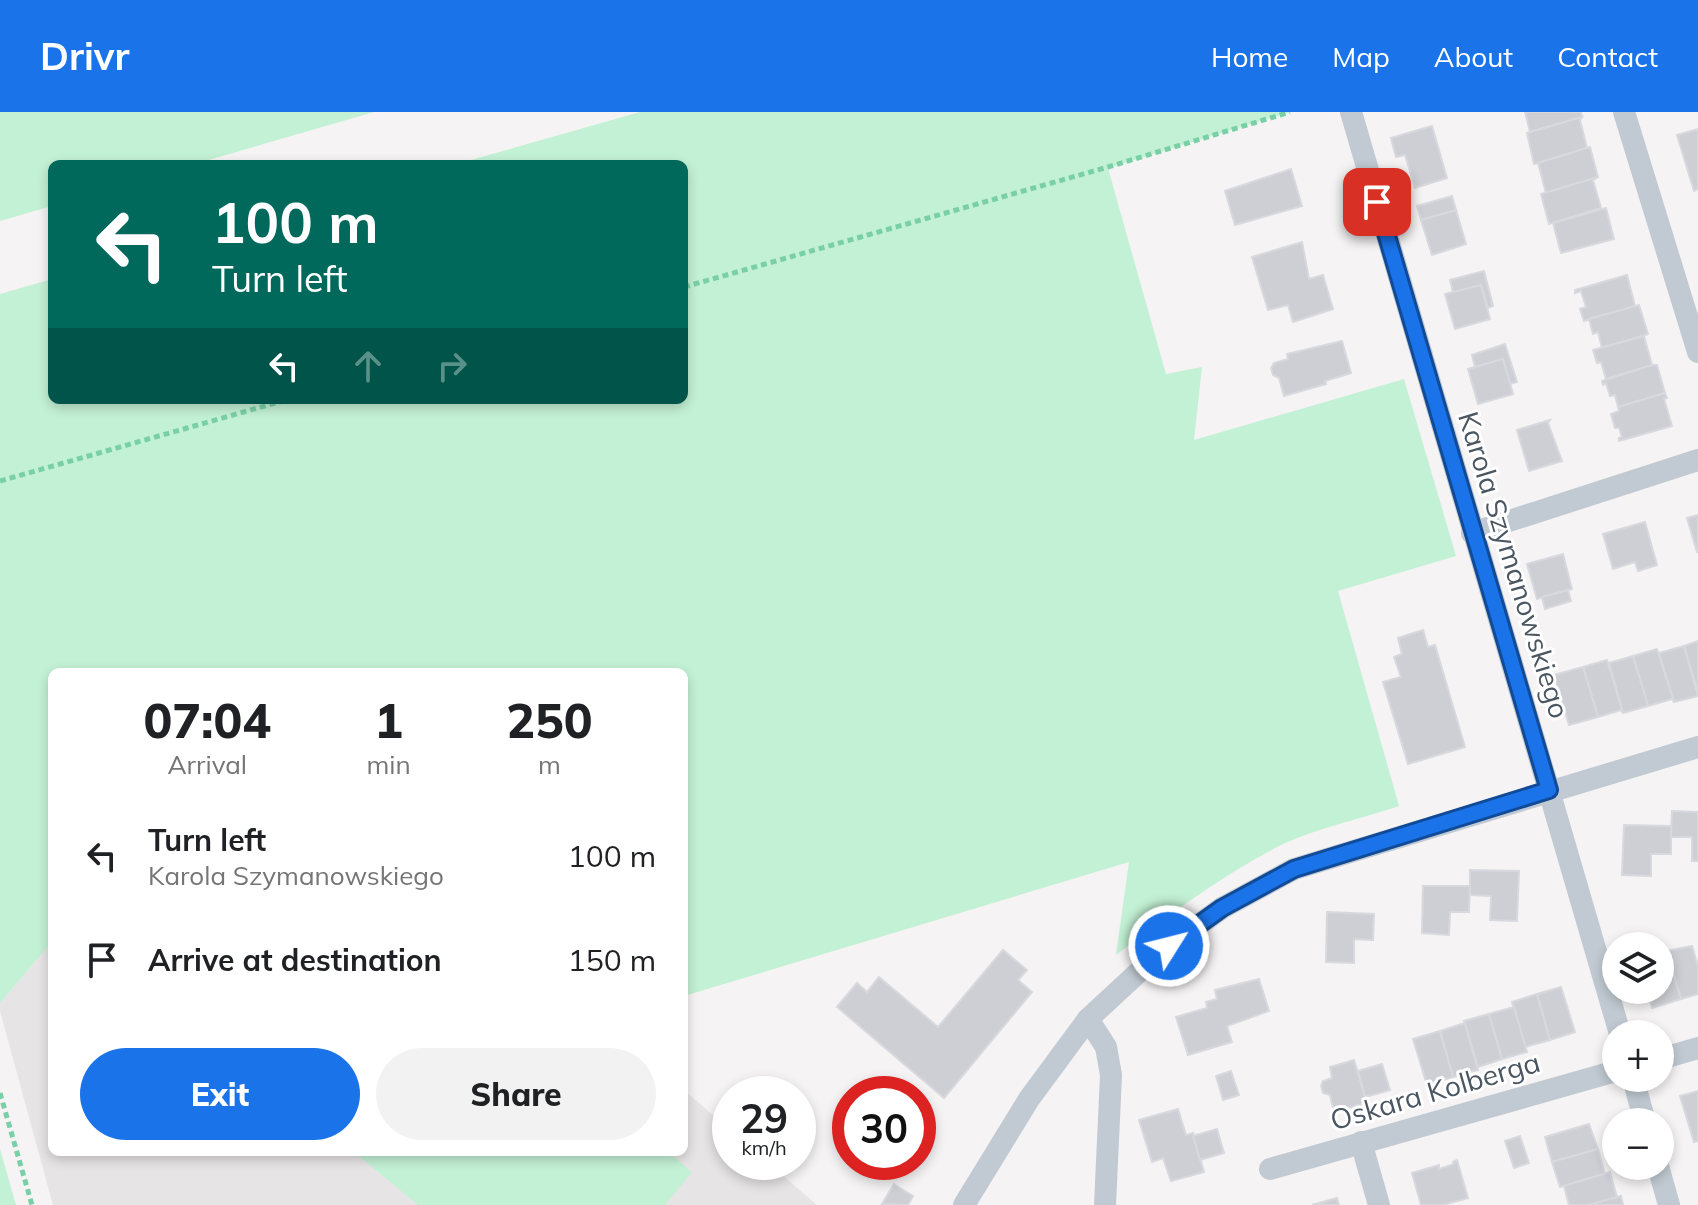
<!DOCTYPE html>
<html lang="en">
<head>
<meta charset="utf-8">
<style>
	body { margin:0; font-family:Mulish,sans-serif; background:#f2f2f2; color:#202124; height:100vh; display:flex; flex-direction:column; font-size:30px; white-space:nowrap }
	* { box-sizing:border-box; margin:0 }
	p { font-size:26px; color:#757577 }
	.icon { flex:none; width:44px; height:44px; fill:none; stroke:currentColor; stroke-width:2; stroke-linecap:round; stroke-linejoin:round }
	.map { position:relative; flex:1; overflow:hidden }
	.side { position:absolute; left:48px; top:556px; width:640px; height:488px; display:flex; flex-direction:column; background:#fff; border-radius:12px; box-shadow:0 4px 12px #0003 }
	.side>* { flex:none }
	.banner { position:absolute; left:48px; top:48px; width:640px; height:244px; border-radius:12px; box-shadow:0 4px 12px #0003; background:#00695c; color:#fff; overflow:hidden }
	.buttons { position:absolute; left:1602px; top:820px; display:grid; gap:16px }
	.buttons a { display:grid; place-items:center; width:72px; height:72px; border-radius:50%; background:#fff; box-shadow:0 4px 12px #0003; font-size:40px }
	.speed { position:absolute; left:712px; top:964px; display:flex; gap:16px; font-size:40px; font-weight:700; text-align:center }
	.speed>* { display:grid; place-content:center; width:104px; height:104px; border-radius:50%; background:#fff; box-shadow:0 4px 12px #0003; line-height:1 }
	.speed small { font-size:20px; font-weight:400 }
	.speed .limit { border:12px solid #d22; background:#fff; color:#111 }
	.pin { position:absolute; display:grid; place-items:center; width:68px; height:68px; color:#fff; margin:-34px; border-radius:16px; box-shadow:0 4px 12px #0006 }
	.me { position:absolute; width:88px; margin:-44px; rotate:54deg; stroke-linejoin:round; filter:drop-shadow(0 0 6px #0008) }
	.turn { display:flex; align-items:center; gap:28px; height:168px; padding:0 32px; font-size:36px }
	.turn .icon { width:104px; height:104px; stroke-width:2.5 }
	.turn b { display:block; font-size:56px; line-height:68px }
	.lanes { display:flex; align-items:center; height:76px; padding:0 32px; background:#0003; justify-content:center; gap:40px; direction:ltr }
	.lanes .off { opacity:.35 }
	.eta { display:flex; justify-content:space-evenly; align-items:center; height:136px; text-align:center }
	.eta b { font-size:48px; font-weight:800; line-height:56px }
	.button { display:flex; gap:16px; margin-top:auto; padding:16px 32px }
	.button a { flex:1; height:92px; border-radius:48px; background:#1a73e8; color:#fff; font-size:32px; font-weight:800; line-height:92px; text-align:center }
	.button a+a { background:#f2f2f2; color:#202124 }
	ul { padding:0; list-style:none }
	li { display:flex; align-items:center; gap:24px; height:104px; padding:0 32px }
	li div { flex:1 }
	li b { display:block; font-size:30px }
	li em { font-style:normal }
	header { display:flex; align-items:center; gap:48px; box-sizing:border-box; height:112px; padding:0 40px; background:#1a73e8; color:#fff }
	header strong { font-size:38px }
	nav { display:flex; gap:44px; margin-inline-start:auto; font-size:28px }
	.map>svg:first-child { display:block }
</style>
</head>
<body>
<header>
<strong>Drivr</strong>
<nav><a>Home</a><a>Map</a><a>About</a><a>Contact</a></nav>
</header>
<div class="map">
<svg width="1698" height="1093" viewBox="0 0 1698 1093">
	<rect width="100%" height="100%" fill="#f5f3f3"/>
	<!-- education -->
	<polygon fill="#e6e4e5" points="52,830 52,1040 684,1040 684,978 730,1018 730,1050 767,1050 817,1093 53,1093 0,899 0,891"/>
	<!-- green -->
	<g fill="#c3f1d5">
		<polygon points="0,0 374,0 195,52 52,52 52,94 0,109"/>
		<path d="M640 0H1290L1108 56 1166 262 1202 255 1194 328 1404 267 1456 444 1338 479 1399 694C1363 706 1315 717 1281 733 1222 763 1169 803 1116 843L1129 750 684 884V560H52V830L0 891V182L52 167V288H684V52H457Z"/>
		<polygon points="0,1037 16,1093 0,1093"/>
		<polygon points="354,1040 668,1040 692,1060 665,1093 418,1093"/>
	</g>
	<!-- building -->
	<g fill="#cdcfd5" stroke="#d7d9de" stroke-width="2">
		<polygon points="1525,0 1581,0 1582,5 1530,20"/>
		<polygon points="1582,5 1580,8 1587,36 1534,52 1527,21"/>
		<polygon points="1432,14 1447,66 1415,76 1405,43 1396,45 1391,26"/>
		<polygon points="1698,17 1698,77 1694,79 1677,23"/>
		<polygon points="1590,35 1598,65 1546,81 1538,51"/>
		<polygon points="1291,57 1302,94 1235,113 1225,79"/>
		<polygon points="1598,65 1593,68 1601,96 1549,112 1541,82"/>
		<polygon points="1452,84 1456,98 1421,108 1417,94"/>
		<polygon points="1606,96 1614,127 1561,141 1553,111"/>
		<polygon points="1456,98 1466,132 1432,143 1421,108"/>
		<polygon points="1302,130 1309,167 1323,163 1333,197 1293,210 1288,193 1268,198 1252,145"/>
		<polygon points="1484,159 1493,194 1488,196 1481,173 1453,181 1450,168"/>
		<polygon points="1627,163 1635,194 1584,209 1580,197 1586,195 1581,179 1575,181 1575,178"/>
		<polygon points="1481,173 1490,207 1455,217 1445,182"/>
		<polygon points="1639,193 1648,222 1602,236 1598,220 1593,222 1589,207"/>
		<polygon points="1644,224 1652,253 1606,267 1601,250 1597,251 1593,238"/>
		<polygon points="1342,229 1351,261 1325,269 1326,272 1284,284 1279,266 1273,263 1271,256 1274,251 1288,247 1287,242"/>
		<polygon points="1505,232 1517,270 1510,272 1503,247 1475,255 1472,243"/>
		<polygon points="1503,247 1513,282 1478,292 1468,257"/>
		<polygon points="1652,253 1657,253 1665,281 1618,295 1615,283 1610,284 1606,271 1603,273 1602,269"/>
		<polygon points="1665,281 1667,286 1664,287 1672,314 1619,329 1619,326 1622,325 1619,316 1615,316 1611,302 1619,299 1618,295"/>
		<polygon points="1550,308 1548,311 1562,349 1529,359 1517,318"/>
		<polygon points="1698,403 1698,440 1697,440 1687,406"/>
		<polygon points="1645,410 1657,453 1638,459 1635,450 1613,457 1603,422"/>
		<polygon points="1563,442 1572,477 1537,487 1527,452"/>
		<polygon points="1568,478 1571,489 1545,497 1542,485"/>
		<polygon points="1423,518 1428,535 1435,533 1465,635 1408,652 1383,570 1401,565 1394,545 1402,542 1398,526"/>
		<polygon points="1698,529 1698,580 1684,534"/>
		<polygon points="1684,534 1698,584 1674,590 1659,541"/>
		<polygon points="1657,537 1674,590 1672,587 1648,594 1633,544"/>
		<polygon points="1633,544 1648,594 1623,601 1609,551"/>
		<polygon points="1607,548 1623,601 1621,598 1598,605 1583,555"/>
		<polygon points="1583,555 1598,605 1569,613 1554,563"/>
		<polygon points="1672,699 1698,700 1698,749 1692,749 1692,725 1671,725"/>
		<polygon points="1624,713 1671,714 1671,742 1651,742 1651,764 1622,763"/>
		<polygon points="1470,758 1519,759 1517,809 1490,808 1491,784 1470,783"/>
		<polygon points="1423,774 1470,774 1469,800 1450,800 1449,823 1422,821"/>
		<polygon points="1327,800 1374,802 1373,828 1354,827 1354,851 1326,850"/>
		<polygon points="1692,834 1698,854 1698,882 1681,887 1666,839"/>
		<polygon points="1003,838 1027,858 1018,868 1032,880 944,986 837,895 857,871 867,880 879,865 938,915"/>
		<polygon points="1667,841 1681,887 1652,896 1647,878 1660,878 1660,843"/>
		<polygon points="1259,867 1269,899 1227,914 1232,930 1188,943 1176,905 1207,896 1206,890 1217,887 1215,878"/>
		<polygon points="1561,875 1575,920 1550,928 1537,882"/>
		<polygon points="1537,882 1550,928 1525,935 1512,890"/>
		<polygon points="1514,895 1527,940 1502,947 1489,902"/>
		<polygon points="1489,902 1502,947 1478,955 1464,909"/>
		<polygon points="1465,911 1478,958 1453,965 1440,919"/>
		<polygon points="1440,919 1453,965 1427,973 1413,927"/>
		<polygon points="1354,948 1367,991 1334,1000 1330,983 1323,981 1321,974 1323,969 1332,966 1330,955"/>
		<polygon points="1382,952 1390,978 1365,985 1358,959"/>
		<polygon points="1231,959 1239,983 1223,988 1216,964"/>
		<polygon points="1698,979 1698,1029 1694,1030 1680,984"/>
		<polygon points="1178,997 1186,1023 1193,1021 1204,1060 1171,1069 1163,1046 1152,1050 1139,1008"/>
		<polygon points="1589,1012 1598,1037 1552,1050 1545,1025"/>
		<polygon points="1217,1017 1224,1041 1200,1048 1193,1024"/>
		<polygon points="1520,1024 1529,1051 1514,1056 1505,1029"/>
		<polygon points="1598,1037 1605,1062 1560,1075 1552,1050"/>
		<polygon points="1457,1048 1468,1086 1443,1093 1421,1093 1412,1061 1439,1053 1439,1057 1454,1052 1453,1050"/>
		<polygon points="1610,1060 1617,1085 1589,1093 1569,1093 1564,1074"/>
		<polygon points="894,1072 913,1084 908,1093 882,1092"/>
		<polygon points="1621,1084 1623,1093 1589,1093 1617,1085"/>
		<polygon points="1337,1086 1339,1093 1312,1093"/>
	</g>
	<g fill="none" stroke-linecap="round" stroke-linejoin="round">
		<!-- path -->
		<g stroke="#7ad0a6" stroke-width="5" stroke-dasharray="6 4" stroke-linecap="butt">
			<polyline points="684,175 1108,55 1290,0"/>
			<polyline points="0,369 286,288"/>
			<polyline points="0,981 32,1093"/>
		</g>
		<!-- minor -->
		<g stroke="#c1cad2" stroke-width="22">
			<polyline points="1351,0 1620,922"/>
			<polyline points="1624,0 1698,240"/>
			<polyline points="1472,421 1698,348"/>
			<polyline points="1088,907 1106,935 1111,963 1105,1093"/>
			<polyline points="1660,947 1698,936"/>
			<polyline points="1633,966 1645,1010"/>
			<polyline points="1361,1030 1379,1093"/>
			<polyline points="1658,1054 1669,1093"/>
			<polyline points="1270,1057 1616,959"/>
			<polyline points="964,1093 1029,987 1088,907 1156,844 1222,796 1294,757 1698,635"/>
		</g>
	</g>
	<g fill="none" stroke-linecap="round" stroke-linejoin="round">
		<!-- route casing -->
		<g stroke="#114b97" stroke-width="20">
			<polyline id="route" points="1169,834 1222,796 1294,757 1549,678 1377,90"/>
		</g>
		<!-- route -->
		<use href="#route" stroke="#1a73e8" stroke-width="14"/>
	</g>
	<g text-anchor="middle" stroke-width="6" stroke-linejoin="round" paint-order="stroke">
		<!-- street labels -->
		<g font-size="28" fill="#4a5661" stroke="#fff">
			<text transform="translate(1514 453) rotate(73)" y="10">Karola Szymanowskiego</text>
			<text transform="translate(1435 979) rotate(-16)" y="10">Oskara Kolberga</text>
		</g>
	</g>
</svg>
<div class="buttons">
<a><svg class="icon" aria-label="layers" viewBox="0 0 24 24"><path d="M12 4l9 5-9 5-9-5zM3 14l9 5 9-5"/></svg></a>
<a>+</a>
<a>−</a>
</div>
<div class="speed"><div>29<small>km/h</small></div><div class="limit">30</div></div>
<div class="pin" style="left:1377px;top:90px;background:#d93025"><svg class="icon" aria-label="arrive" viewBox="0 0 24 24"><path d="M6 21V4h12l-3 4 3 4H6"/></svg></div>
<svg class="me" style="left:1169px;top:834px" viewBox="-20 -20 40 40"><circle r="17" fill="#1a73e8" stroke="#fff" stroke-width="3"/><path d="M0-11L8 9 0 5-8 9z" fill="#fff"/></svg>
<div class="banner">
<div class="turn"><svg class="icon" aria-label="left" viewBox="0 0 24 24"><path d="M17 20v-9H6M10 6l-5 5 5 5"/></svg><div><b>100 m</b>Turn left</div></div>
<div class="lanes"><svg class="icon" aria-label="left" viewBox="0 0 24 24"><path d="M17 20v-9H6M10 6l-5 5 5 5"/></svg><svg class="icon off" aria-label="ahead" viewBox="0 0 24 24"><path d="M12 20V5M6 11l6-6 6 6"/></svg><svg class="icon off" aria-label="right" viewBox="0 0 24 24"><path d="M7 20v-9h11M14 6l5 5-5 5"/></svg></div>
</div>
<section class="side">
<div class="eta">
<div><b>07:04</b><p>Arrival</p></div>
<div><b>1</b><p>min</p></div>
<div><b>250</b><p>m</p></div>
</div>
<ul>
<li><svg class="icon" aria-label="left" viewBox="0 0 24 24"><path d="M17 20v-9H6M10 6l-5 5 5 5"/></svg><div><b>Turn left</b><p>Karola Szymanowskiego</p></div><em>100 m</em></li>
<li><svg class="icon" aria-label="arrive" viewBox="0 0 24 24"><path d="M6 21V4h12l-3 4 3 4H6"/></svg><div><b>Arrive at destination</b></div><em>150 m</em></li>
</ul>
<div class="button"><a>Exit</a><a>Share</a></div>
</section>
</div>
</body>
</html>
